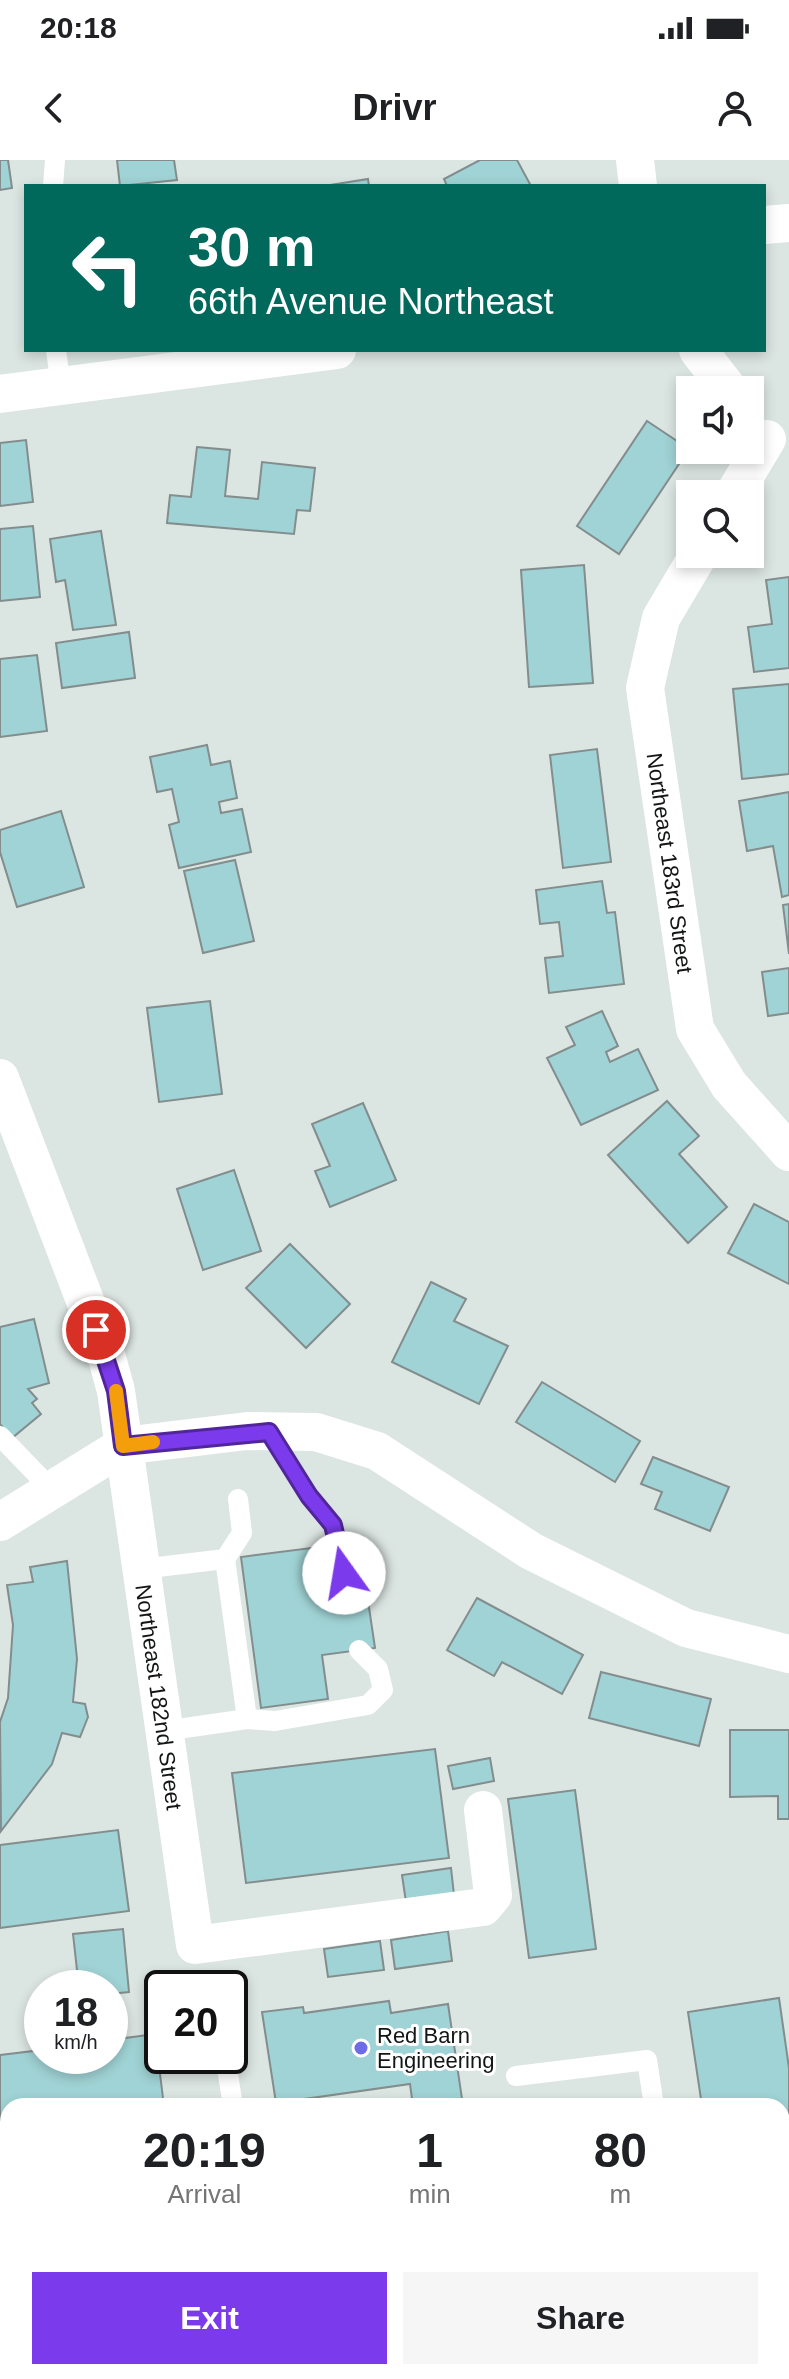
<!DOCTYPE html>
<html lang="en">
<head>
<meta charset="utf-8">
<style>
	body { margin:0; font-family:Helvetica,sans-serif; background:#f6f6f6; color:#202124; height:100vh; display:flex; flex-direction:column; font-size:30px; white-space:nowrap }
	* { box-sizing:border-box; margin:0 }
	p { font-size:26px; color:#757577 }
	.icon { flex:none; width:44px; height:44px; fill:none; stroke:currentColor; stroke-width:2; stroke-linecap:round; stroke-linejoin:round }
	.map { position:relative; flex:1; overflow:hidden }
	.panel { position:absolute; left:0px; top:1938px; width:790px; height:282px; display:flex; flex-direction:column; background:#fff; border-radius:24px 24px 0 0; box-shadow:0 4px 12px #0003 }
	.panel>* { flex:none }
	.banner { position:absolute; left:24px; top:24px; width:742px; height:168px; border-radius:0px; box-shadow:0 4px 12px #0003; background:#00695c; color:#fff; overflow:hidden }
	.controls { position:absolute; left:676px; top:216px; display:grid; gap:16px }
	.controls a { display:grid; place-items:center; width:88px; height:88px; border-radius:0px; background:#fff; box-shadow:0 4px 12px #0003; font-size:40px }
	.speed { position:absolute; left:24px; top:1810px; display:flex; gap:16px; font-size:40px; font-weight:700; text-align:center }
	.speed>* { display:grid; place-content:center; width:104px; height:104px; border-radius:50%; background:#fff; box-shadow:0 4px 12px #0003; line-height:1 }
	.speed small { font-size:20px; font-weight:400 }
	.speed .limit { border:4px solid #111; border-radius:12px; background:#fff; color:#111 }
	.pin { position:absolute; display:grid; place-items:center; width:68px; height:68px; color:#fff; margin:-34px; border:4px solid #fff; border-radius:50%; box-shadow:0 2px 8px #0007 }
	.me { position:absolute; width:88px; margin:-44px; rotate:347deg; stroke-linejoin:round; filter:drop-shadow(0 0 6px #0008) }
	.turn { display:flex; align-items:center; gap:28px; height:168px; padding:0 32px; font-size:36px }
	.turn .icon { width:104px; height:104px; stroke-width:2.5 }
	.turn b { display:block; font-size:56px; line-height:68px }
	.eta { display:flex; justify-content:space-evenly; align-items:center; height:136px; text-align:center }
	.eta b { font-size:48px; font-weight:800; line-height:56px }
	.primary-button { display:flex; gap:16px; margin-top:auto; padding:16px 32px }
	.primary-button a { flex:1; height:92px; border-radius:0px; background:#7c3aed; color:#fff; font-size:32px; font-weight:800; line-height:92px; text-align:center }
	.primary-button a+a { background:#f6f6f6; color:#202124 }
	.status { display:flex; justify-content:space-between; align-items:center; height:56px; padding:0 40px; background:#fff; direction:ltr }
	.status svg { height:22px; fill:currentColor }
	header { display:flex; justify-content:space-between; align-items:center; height:104px; padding:0 32px; background:#fff; font-size:36px; font-weight:800 }
	.map>svg:first-child { display:block }
</style>
</head>
<body>
<div class="status"><b>20:18</b><svg viewBox="0 0 49 12"><path d="M0 12V9h3v3zM5 12V6h3v6zM10 12V3h3v9zM15 12V0h3v12zM26 1h20v11H26zM47 4h2v5h-2z"/></svg></div>
<header><svg class="icon" aria-label="back" viewBox="0 0 24 24"><path d="M15 5l-7 7 7 7"/></svg>Drivr<svg class="icon" aria-label="person" viewBox="0 0 24 24"><circle cx="12" cy="8" r="4"/><path d="M4 21q1-7 8-7t8 7"/></svg></header>
<div class="map">
<svg width="789" height="2219" viewBox="0 0 789 2219">
	<rect width="100%" height="100%" fill="#dbe5e2"/>
	<!-- building -->
	<g fill="#a0d3d5" stroke="#838d8d" stroke-width="2">
		<polygon points="0,0 8,0 12,28 0,30"/>
		<polygon points="117,0 174,0 177,20 120,26"/>
		<polygon points="480,0 517,0 531,26 447,26 444,19"/>
		<polygon points="368,19 369,26 324,26"/>
		<polygon points="647,261 689,289 619,394 577,366"/>
		<polygon points="26,280 33,342 0,346 0,283"/>
		<polygon points="197,287 230,290 225,336 258,339 262,302 315,308 310,351 297,350 294,374 167,363 170,335 191,337"/>
		<polygon points="33,366 40,437 0,441 0,369"/>
		<polygon points="101,371 116,465 73,470 65,420 56,422 50,379"/>
		<polygon points="584,405 593,523 529,527 521,410"/>
		<polygon points="789,417 789,508 754,512 748,467 772,464 766,420"/>
		<polygon points="129,472 135,518 62,528 56,483"/>
		<polygon points="37,495 47,571 0,577 0,499"/>
		<polygon points="789,524 789,614 742,619 733,529"/>
		<polygon points="207,585 211,605 230,601 237,638 219,642 221,653 242,649 251,692 179,708 169,665 179,662 172,629 157,632 150,597"/>
		<polygon points="597,589 611,702 563,708 550,595"/>
		<polygon points="789,632 789,735 782,737 773,686 747,691 739,641"/>
		<polygon points="61,651 84,727 17,747 0,692 0,670"/>
		<polygon points="235,700 254,781 203,793 184,711"/>
		<polygon points="602,721 607,753 615,752 624,824 549,833 545,798 563,796 559,762 540,764 536,730"/>
		<polygon points="789,744 789,794 783,745"/>
		<polygon points="789,808 789,853 768,856 762,812"/>
		<polygon points="210,841 222,934 159,942 147,848"/>
		<polygon points="602,851 618,886 606,892 610,902 638,889 658,930 581,965 547,898 575,885 566,867"/>
		<polygon points="667,941 699,976 679,994 727,1047 688,1083 608,995"/>
		<polygon points="363,943 396,1020 330,1047 315,1011 330,1006 312,964"/>
		<polygon points="234,1010 261,1091 203,1110 177,1029"/>
		<polygon points="754,1044 789,1062 789,1124 728,1093"/>
		<polygon points="290,1084 350,1144 306,1188 246,1128"/>
		<polygon points="431,1122 466,1139 454,1161 508,1186 479,1244 392,1202"/>
		<polygon points="34,1159 49,1223 28,1229 37,1239 32,1243 41,1254 12,1278 0,1264 0,1167"/>
		<polygon points="542,1222 640,1281 615,1322 516,1262"/>
		<polygon points="653,1297 729,1327 710,1371 655,1349 662,1332 641,1324"/>
		<polygon points="327,1386 333,1439 367,1434 375,1488 322,1495 328,1539 261,1548 241,1397"/>
		<polygon points="67,1401 77,1499 73,1542 85,1544 88,1557 80,1577 62,1573 52,1604 1,1671 0,1562 8,1538 13,1465 7,1425 33,1422 30,1407"/>
		<polygon points="477,1438 583,1495 562,1534 502,1502 494,1516 447,1490"/>
		<polygon points="601,1512 711,1539 699,1586 589,1558"/>
		<polygon points="730,1570 789,1570 789,1659 778,1659 778,1636 730,1637"/>
		<polygon points="435,1589 449,1698 246,1723 232,1613"/>
		<polygon points="490,1598 494,1621 453,1629 448,1606"/>
		<polygon points="575,1630 596,1789 529,1798 508,1639"/>
		<polygon points="118,1670 129,1751 0,1768 0,1685"/>
		<polygon points="451,1708 454,1735 406,1742 402,1715"/>
		<polygon points="123,1769 129,1832 110,1834 110,1828 79,1828 73,1774"/>
		<polygon points="448,1771 452,1801 395,1809 391,1780"/>
		<polygon points="380,1781 384,1810 328,1817 324,1789"/>
		<polygon points="779,1838 789,1908 789,2089 782,2090 782,1946 702,1946 688,1852"/>
		<polygon points="389,1841 391,1853 448,1844 462,1939 413,1946 410,1924 276,1943 262,1852 303,1847 304,1853"/>
		<polygon points="155,1874 164,1946 8,1946 8,1989 0,1990 0,1895 42,1890 42,1896 110,1896 110,1880"/>
		<polygon points="6,2141 8,2188 0,2189 0,2142"/>
		<polygon points="789,2145 789,2219 728,2219 727,2212 782,2212 782,2146"/>
		<polygon points="8,2188 8,2212 91,2212 92,2219 0,2219 0,2189"/>
		<polygon points="349,2212 411,2212 412,2219 350,2219"/>
		<polygon points="535,2212 645,2212 588,2219 536,2219"/>
	</g>
	<g fill="none" stroke-linecap="round" stroke-linejoin="round">
		<!-- lane -->
		<g stroke="#fff" stroke-width="20">
			<polyline points="53,26 55,0"/>
			<polyline points="56,190 61,227"/>
			<polyline points="269,1272 309,1336 333,1365 349,1436"/>
			<polyline points="0,1276 52,1330"/>
			<polyline points="225,1399 247,1559 275,1561 368,1545 383,1530 378,1509 359,1490"/>
			<polyline points="141,1409 225,1399 242,1373 238,1339"/>
			<polyline points="164,1571 247,1559"/>
			<polyline points="225,1896 233,1946"/>
			<polyline points="516,1916 647,1900 654,1946"/>
			<polyline points="0,2011 8,2010"/>
			<polyline points="782,2124 789,2123"/>
			<polyline points="0,2167 8,2166"/>
			<polyline points="271,2212 272,2219"/>
			<polyline points="691,2212 691,2219"/>
		</g>
		<!-- street -->
		<g stroke="#fff" stroke-width="38">
			<polyline points="635,0 638,26"/>
			<polyline points="764,65 789,63"/>
			<polyline points="698,190 729,230"/>
			<polyline points="0,234 337,190"/>
			<polyline points="734,334 767,279"/>
			<polyline points="699,394 661,458 645,528 695,869 729,925 789,992"/>
			<polyline points="0,918 107,1198 116,1231 195,1785 483,1747 493,1735 483,1650"/>
			<polyline points="0,1362 123,1286 247,1271 316,1272 377,1291 531,1391 686,1468 789,1494"/>
		</g>
	</g>
	<g fill="none" stroke-linecap="round" stroke-linejoin="round">
		<!-- route casing -->
		<g stroke="#51269a" stroke-width="20">
			<polyline id="route" points="96,1170 116,1231 123,1286 269,1272 309,1336 333,1365 344,1413"/>
		</g>
		<!-- route -->
		<use href="#route" stroke="#7c3aed" stroke-width="14"/>
		<!-- slow -->
		<polyline stroke="#f59e0b" stroke-width="14" points="116,1231 123,1286 153,1282"/>
	</g>
	<!-- markers -->
	<circle fill="#6d6be5" stroke="#fff" stroke-width="3" cx="361" cy="1888" r="8"/>
	<g text-anchor="middle" stroke-width="6" stroke-linejoin="round" paint-order="stroke">
		<!-- street labels -->
		<g font-size="22" fill="#131615" stroke="#fff">
			<text transform="translate(670 703) rotate(82)" y="8">Northeast 183rd Street</text>
			<text transform="translate(159 1537) rotate(82)" y="8">Northeast 182nd Street</text>
		</g>
		<!-- poi labels -->
		<g font-size="22" fill="#131615" stroke="#fff" text-anchor="start">
			<text x="377" y="1883">Red Barn<tspan x="377" dy="25">Engineering</tspan></text>
		</g>
	</g>
</svg>
<div class="controls">
<a><svg class="icon" aria-label="sound" viewBox="0 0 24 24"><path d="M4 9h4l5-4v14l-5-4H4zM17 9q2 3 0 6"/></svg></a>
<a><svg class="icon" aria-label="search" viewBox="0 0 24 24"><circle cx="10" cy="10" r="6"/><path d="M15 15l6 6"/></svg></a>
</div>
<div class="speed"><div>18<small>km/h</small></div><div class="limit">20</div></div>
<div class="pin" style="left:96px;top:1170px;background:#d93025"><svg class="icon" aria-label="arrive" viewBox="0 0 24 24"><path d="M6 21V4h12l-3 4 3 4H6"/></svg></div>
<svg class="me" style="left:344px;top:1413px" viewBox="-20 -20 40 40"><circle r="19" fill="#fff"/><path d="M0-13L10 11 0 6-10 11z" fill="#7c3aed"/></svg>
<div class="banner">
<div class="turn"><svg class="icon" aria-label="left" viewBox="0 0 24 24"><path d="M17 20v-9H6M10 6l-5 5 5 5"/></svg><div><b>30 m</b>66th Avenue Northeast</div></div>
</div>
<section class="panel">
<div class="eta">
<div><b>20:19</b><p>Arrival</p></div>
<div><b>1</b><p>min</p></div>
<div><b>80</b><p>m</p></div>
</div>
<div class="primary-button"><a>Exit</a><a>Share</a></div>
</section>
</div>
</body>
</html>
